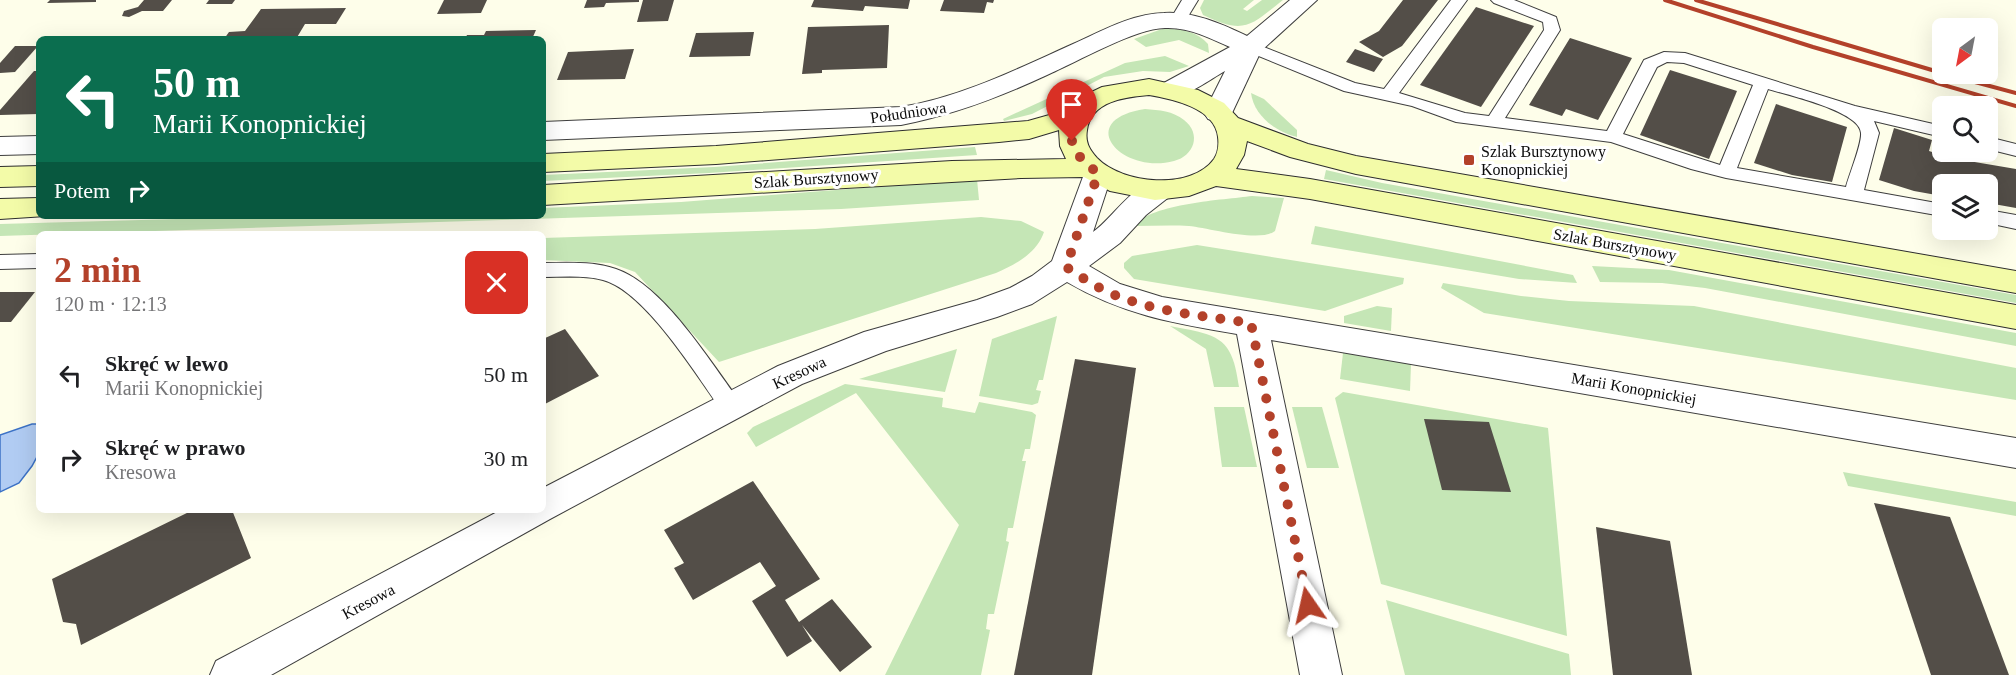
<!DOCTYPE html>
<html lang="pl">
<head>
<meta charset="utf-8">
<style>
	body { margin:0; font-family:Georgia,serif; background:#f6f6f6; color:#202124; height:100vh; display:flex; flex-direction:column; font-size:22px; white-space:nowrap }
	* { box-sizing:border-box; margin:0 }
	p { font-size:20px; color:#757577 }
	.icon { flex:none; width:33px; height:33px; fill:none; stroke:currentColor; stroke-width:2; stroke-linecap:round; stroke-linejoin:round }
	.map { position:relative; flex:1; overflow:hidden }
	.drawer { position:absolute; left:36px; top:231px; width:510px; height:282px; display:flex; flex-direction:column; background:#fff; border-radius:9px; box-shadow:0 6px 24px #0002 }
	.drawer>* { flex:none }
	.top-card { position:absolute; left:36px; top:36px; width:510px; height:183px; border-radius:9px; box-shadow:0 6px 24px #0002; background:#0b6e4f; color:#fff; overflow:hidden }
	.needle { width:39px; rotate:212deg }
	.controls { position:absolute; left:1932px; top:18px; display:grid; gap:12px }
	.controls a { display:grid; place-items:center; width:66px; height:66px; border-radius:9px; background:#fff; box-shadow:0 6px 24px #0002; font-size:30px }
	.pin { position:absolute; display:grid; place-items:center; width:51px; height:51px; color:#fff; margin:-62px -26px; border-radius:50% 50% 50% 0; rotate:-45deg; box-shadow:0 0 6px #0007 }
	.pin .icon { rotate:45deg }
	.me { position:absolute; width:66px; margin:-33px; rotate:349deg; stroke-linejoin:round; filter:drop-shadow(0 0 4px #0008) }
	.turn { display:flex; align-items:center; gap:21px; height:126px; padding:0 18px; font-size:27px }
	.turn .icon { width:78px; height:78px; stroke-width:2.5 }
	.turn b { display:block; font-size:42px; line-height:51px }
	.then { display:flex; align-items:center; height:57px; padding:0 18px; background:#0003; gap:12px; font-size:22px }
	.round { display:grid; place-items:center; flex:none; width:63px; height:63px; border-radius:9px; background:#f6f6f6 }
	.headline { display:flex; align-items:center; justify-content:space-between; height:102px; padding:0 18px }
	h1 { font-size:36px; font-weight:600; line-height:45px; color:#b3412a }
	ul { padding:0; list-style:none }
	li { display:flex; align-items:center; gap:18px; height:84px; padding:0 18px }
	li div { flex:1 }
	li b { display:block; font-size:22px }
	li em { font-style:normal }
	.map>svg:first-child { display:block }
</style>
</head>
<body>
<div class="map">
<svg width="2016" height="675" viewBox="0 0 2016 675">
	<rect width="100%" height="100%" fill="#fefeea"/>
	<!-- green -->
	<g fill="#c5e6b6">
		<path d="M1204 0H1254L1243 9 1247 11 1262 0H1283C1250 26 1245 35 1203 15L1200 8Z"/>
		<path d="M1162 29C1178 28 1197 31 1208 44L1209 53 1179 40 1146 47 1134 39Z"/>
		<polygon points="1165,56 1189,66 1170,72 1143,71 1104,77 1032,114 1004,121 1003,119 1125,63"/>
		<path d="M1251 93 1264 99 1297 130V137C1276 132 1254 116 1251 93Z"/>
		<path d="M1145 109C1159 110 1173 111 1184 120 1202 134 1194 156 1174 161 1121 175 1073 120 1145 109Z"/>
		<polygon points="975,147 977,155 709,173 543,181 543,175 714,167"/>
		<polygon points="1326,170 1382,183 2016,295 2016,303 1324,179"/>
		<polygon points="977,179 979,200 841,209 0,236 0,224 281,216 543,216 543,208 681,202"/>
		<path d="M1252 196 1284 198 1275 231C1260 243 1209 228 1189 226 1171 225 1152 226 1133 226 1153 203 1223 200 1252 196Z"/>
		<path d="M981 217 1021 221 1044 232C1037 253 1015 265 996 273L719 362 635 272 610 263 543 260V238L815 229Z"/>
		<polygon points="1315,226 1573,275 1577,283 1519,279 1311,244"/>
		<polygon points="1197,245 1404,278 1403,284 1325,311 1134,279 1124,268 1124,263 1132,256"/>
		<polygon points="1592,266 1669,270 2016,333 2016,346 1705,288 1662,283 1600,282"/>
		<polygon points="1443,283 1521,296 1569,301 1694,306 2016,368 2016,400 1484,313 1441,288"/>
		<polygon points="1377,306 1392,308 1391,331 1344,323 1344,316"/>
		<polygon points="1057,316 1043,380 1039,380 1036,390 1041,391 1038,403 1032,405 979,396 992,339"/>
		<path d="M1170 326C1188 330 1220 332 1229 351 1235 361 1237 375 1239 387H1214L1206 349Z"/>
		<polygon points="957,349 945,392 859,379"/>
		<polygon points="1343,353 1411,364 1410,391 1340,379"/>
		<polygon points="845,384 943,398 942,407 975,413 979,402 1032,412 1036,415 1030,449 1025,449 1022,461 1026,461 1013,528 1008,528 1006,541 1009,542 994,614 988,614 986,629 990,630 981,675 885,675 959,525 856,393 756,447 747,433 753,427"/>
		<polygon points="1343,392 1548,428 1567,636 1381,584 1335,398"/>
		<polygon points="1214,407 1244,407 1257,467 1222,467"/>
		<polygon points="1292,407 1322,407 1339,468 1307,468"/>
		<polygon points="1843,472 2016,502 2016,516 1848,486"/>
		<polygon points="1386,600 1569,654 1571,675 1405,675"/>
	</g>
	<!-- water -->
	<polygon fill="#b1ccf3" stroke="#3c72c6" stroke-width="1.5" points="32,424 39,424 39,453 32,466 19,483 0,492 0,435"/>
	<!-- building -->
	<g fill="#534e48">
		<polygon points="50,0 96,0 96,2 47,3"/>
		<polygon points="144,0 172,0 163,11 142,11 129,17 122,16 124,11 138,7"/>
		<polygon points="209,0 235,0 232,4 206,4"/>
		<polygon points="444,0 487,0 481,13 437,14"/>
		<polygon points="587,0 639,0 639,2 606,3 604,7 584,8"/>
		<polygon points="643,0 674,0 668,21 637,22"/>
		<polygon points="814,0 910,0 908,9 865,6 863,11 811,7"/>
		<polygon points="944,0 994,0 993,3 987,2 984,13 940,11"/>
		<polygon points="1403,0 1438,0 1402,46 1383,57 1359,42 1379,31"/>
		<polygon points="1476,7 1534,26 1481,107 1420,85"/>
		<polygon points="346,8 336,24 305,24 296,39 224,39 229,32 245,31 261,9"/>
		<polygon points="889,25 887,68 822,70 822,73 802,74 808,27"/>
		<polygon points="536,30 532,39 465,39 467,35 484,35 486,31"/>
		<polygon points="754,32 750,56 689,57 696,33"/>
		<polygon points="1570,38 1632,58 1598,120 1566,109 1562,116 1529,105"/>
		<polygon points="15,46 38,46 15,72 0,73 0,63"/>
		<polygon points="634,49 625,79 557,80 568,52"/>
		<polygon points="1355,49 1383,59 1374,72 1346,62"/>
		<polygon points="1670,70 1737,91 1709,159 1640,135"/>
		<polygon points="34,71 39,71 39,114 0,115 0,110"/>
		<polygon points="1776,104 1847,127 1832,182 1792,175 1754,163"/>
		<polygon points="1894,128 1932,140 1929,151 1951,158 2016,169 2016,208 1988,203 1988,184 1942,184 1942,196 1914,191 1879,180"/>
		<polygon points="0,292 35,292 11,322 0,322"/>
		<polygon points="565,329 599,376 543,405 543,339"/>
		<polygon points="1075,359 1136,368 1092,675 1014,675"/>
		<polygon points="1424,419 1489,422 1511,492 1442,490"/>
		<polygon points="753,481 820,579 785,600 799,622 832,599 872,647 840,672 802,625 812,641 787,657 752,601 776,586 760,562 693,600 674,568 684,563 664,530"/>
		<polygon points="1874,503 1950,517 2009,675 1931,675"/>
		<polygon points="193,510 232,510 251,558 81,645 76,624 63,622 52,579"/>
		<polygon points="1596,527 1670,541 1692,675 1613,675"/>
	</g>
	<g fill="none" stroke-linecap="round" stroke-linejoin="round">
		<!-- service casing -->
		<g stroke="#3e3e3e" stroke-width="2">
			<g id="service">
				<polygon points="1182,0 1198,0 1184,23 1172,23 1170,20"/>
				<path d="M1451 0H1467L1399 93 1465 113 1489 116 1544 30 1543 22 1494 3 1491 0H1514L1556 17 1560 30 1505 118 1607 131 1644 60 1664 52 1685 53 1855 106 1942 126V137L1874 121 1879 133 1864 190 1942 204V216L1726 178 1691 169 1611 142 1456 122 1412 106 1344 91 1244 50 1242 47 1244 44H1256L1355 83 1384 89ZM1667 62 1684 63 1753 85 1720 165 1623 134 1657 67ZM1768 89C1787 95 1860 111 1861 133 1862 144 1849 175 1846 187L1737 168Z"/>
				<polygon points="1988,137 2016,144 2016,156 1988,149"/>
				<polygon points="1988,210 2016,215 2016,229 1988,223"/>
				<polygon points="39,254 39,268 0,269 0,255"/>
				<path d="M543 263C568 263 593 261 616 269 663 285 709 360 738 399L741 405 738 411 730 414 722 411C697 376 645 291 603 280 584 275 563 277 543 277Z"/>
			</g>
		</g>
		<!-- minor casing -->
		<g stroke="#3e3e3e" stroke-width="2">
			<g id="minor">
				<path d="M1290 0H1317L1261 51 1232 113 1228 119 1218 122 1208 119 1204 113 1225 71C1207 81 1183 101 1162 96L1158 90 1162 84 1230 47C1209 38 1189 27 1165 28 1136 28 1077 62 1047 75 1000 97 953 115 901 125L543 140V122L901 107C962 97 1017 69 1073 44 1102 31 1131 14 1164 13 1193 11 1222 24 1247 36Z"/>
				<polygon points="39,136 39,154 0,155 0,137"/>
				<path d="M1098 164 1108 167 1112 174 1093 232C1116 216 1137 174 1169 183L1174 190 1169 197 1146 215 1120 243 1089 266 1120 284 1162 297 2016 438V468L1271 340 1342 675H1300L1237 334C1174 323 1123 315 1067 282L1032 304 997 317 886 351 802 384 550 519 271 675H210L216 661 501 510H543V488L778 366 864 332 977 300 1010 288 1032 276 1052 261 1084 174 1088 167Z"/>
			</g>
		</g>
		<!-- secondary casing -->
		<g stroke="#2d2d2d" stroke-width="2">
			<g id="secondary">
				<path d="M1149 79 1198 90 1224 103 1238 118 1308 144 1356 156 2016 271V293L1356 174 1290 157 1247 141 1244 155 1236 169 1310 179 2016 305V329L1310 199 1216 186 1189 196 1155 200 1110 191 1084 177 1021 178 543 205V185L952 161 1066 159 1060 146 1059 130 1029 139 999 142 716 164 543 172V154L716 146 1028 121 1067 110 1079 98 1102 87ZM1149 95C1173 99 1215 108 1218 137 1219 144 1218 153 1214 159 1191 191 1122 184 1097 158 1089 149 1085 142 1087 130 1091 101 1125 97 1149 95Z"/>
				<polygon points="39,166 39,186 0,187 0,167"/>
				<polygon points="39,198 39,216 46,216 0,219 0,199"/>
			</g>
		</g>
		<!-- service -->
		<use href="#service" fill="#fff" fill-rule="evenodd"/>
		<!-- minor -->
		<use href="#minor" fill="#fff" fill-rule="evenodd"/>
		<!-- secondary -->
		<use href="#secondary" fill="#f3fba8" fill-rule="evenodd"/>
		<!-- rail -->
		<g stroke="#b3412a" stroke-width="4">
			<polyline points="1665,0 1813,47 2016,106"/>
			<polyline points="1696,0 1942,73"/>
			<polyline points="1945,74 2016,93"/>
		</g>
	</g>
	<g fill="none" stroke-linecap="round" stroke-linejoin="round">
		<!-- route -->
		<path stroke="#b3412a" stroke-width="10" stroke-dasharray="0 18" d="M1072 141 1078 155 1098 174 1066 267C1080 276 1094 286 1110 293 1154 312 1204 316 1251 323L1308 605"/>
	</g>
	<!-- markers -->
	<rect fill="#b3412a" stroke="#fff" stroke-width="2" x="1463" y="154" width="12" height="12" rx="3"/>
	<g text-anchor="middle" stroke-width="6" stroke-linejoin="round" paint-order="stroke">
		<!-- street labels -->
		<g font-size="16" fill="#0b0b0b" stroke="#fff">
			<text transform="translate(908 112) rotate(-8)" y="6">Południowa</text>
			<text transform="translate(816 178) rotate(-4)" y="6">Szlak Bursztynowy</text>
			<text transform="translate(1615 244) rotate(10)" y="6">Szlak Bursztynowy</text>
			<text transform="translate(799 372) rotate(-25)" y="6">Kresowa</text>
			<text transform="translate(1634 388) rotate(10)" y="6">Marii Konopnickiej</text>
			<text transform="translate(368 601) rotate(-28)" y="6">Kresowa</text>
		</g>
		<!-- poi labels -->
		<g font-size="16" fill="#0b0b0b" stroke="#fff" text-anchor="start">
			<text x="1481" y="157">Szlak Bursztynowy<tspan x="1481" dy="18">Konopnickiej</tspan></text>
		</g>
	</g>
</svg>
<div class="controls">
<a><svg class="needle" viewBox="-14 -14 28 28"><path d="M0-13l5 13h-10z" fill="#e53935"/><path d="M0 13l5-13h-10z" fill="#757577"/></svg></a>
<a><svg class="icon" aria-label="search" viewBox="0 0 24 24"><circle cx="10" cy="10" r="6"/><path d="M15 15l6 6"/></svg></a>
<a><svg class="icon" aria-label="layers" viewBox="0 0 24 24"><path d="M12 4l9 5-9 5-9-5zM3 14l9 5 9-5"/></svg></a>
</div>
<div class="pin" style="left:1072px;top:141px;background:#d93025"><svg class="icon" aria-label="arrive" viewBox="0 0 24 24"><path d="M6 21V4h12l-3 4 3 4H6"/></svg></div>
<svg class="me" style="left:1308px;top:605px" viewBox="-20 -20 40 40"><path d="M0-17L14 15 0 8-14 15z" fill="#b3412a" stroke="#fff" stroke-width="4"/></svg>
<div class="top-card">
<div class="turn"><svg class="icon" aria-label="left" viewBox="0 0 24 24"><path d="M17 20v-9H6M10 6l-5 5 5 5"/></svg><div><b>50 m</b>Marii Konopnickiej</div></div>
<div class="then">Potem<svg class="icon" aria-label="right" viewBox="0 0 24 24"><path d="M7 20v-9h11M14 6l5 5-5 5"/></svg></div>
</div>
<section class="drawer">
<div class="headline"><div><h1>2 min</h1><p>120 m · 12:13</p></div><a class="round" style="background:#d93025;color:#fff"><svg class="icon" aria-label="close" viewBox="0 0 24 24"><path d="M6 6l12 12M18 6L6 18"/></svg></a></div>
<ul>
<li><svg class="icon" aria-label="left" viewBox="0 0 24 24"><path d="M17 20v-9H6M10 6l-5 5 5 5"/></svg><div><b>Skręć w lewo</b><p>Marii Konopnickiej</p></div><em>50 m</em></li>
<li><svg class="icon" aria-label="right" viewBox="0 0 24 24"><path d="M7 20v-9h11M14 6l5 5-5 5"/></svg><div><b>Skręć w prawo</b><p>Kresowa</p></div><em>30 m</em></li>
</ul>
</section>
</div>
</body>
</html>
